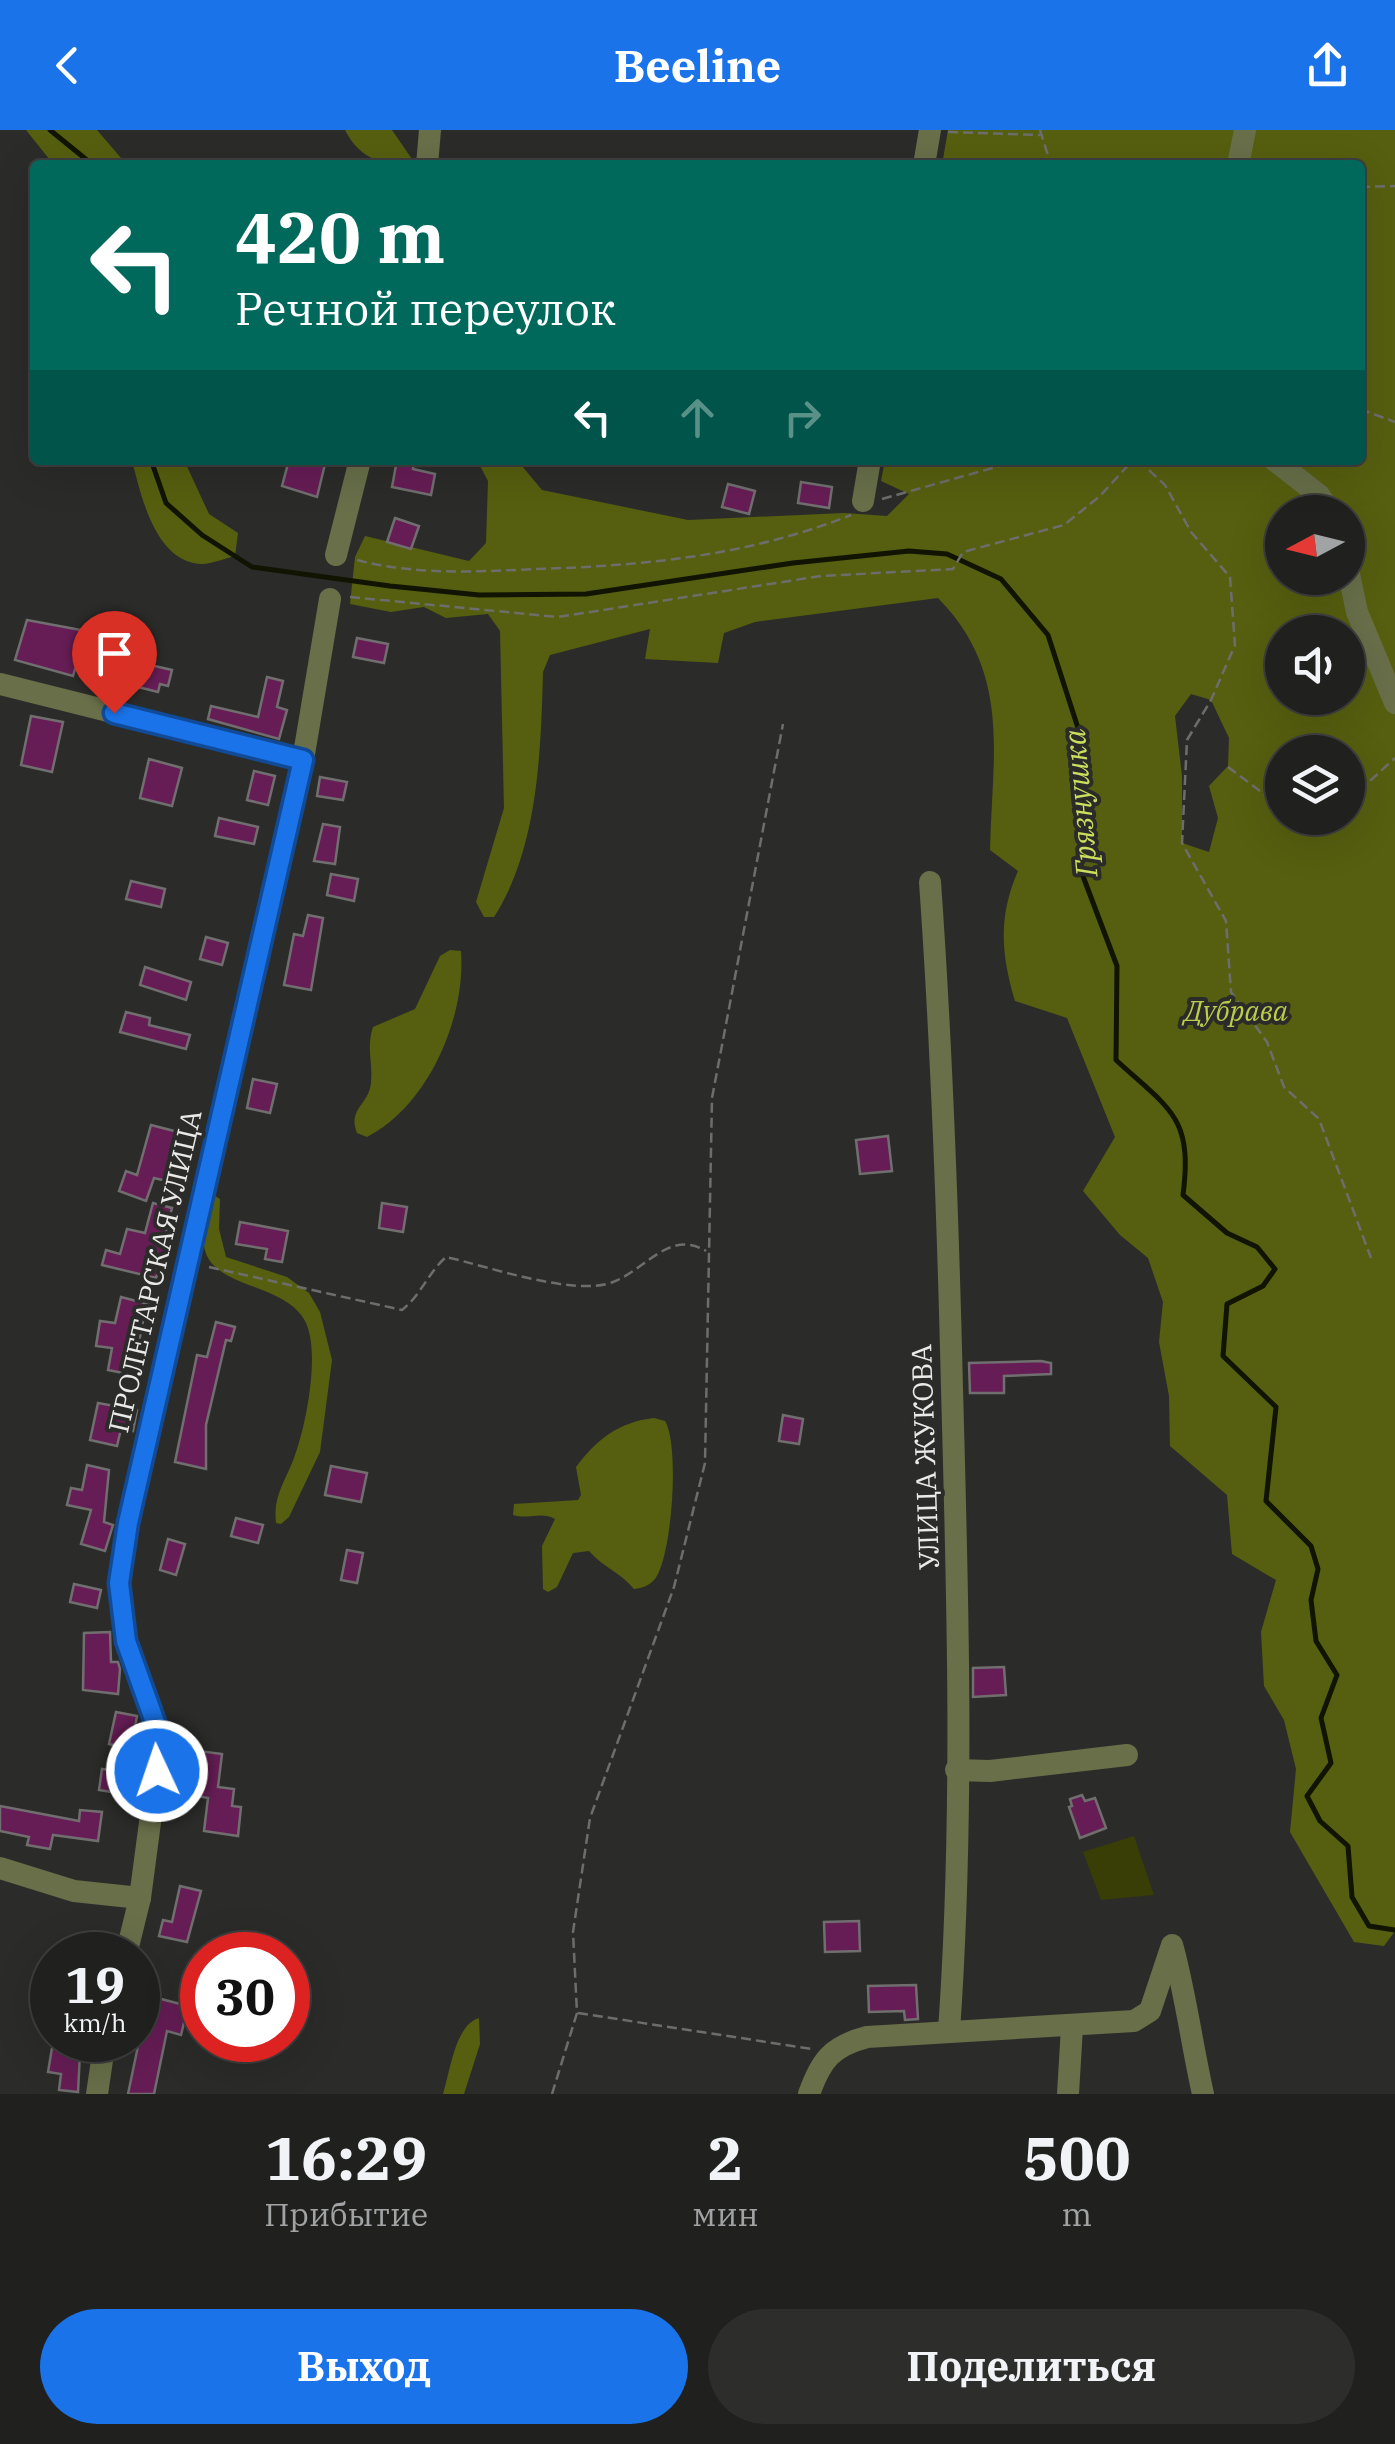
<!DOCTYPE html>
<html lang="ru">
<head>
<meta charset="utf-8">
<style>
	body { margin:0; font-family:"IBM Plex Serif",serif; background:#2d2e2c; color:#f1f3f6; height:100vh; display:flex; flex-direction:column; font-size:38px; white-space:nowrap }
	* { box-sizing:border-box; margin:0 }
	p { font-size:32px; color:#a2a3a4 }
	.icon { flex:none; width:55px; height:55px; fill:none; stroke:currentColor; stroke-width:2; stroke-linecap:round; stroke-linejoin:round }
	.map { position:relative; height:1964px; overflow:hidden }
	.panel { display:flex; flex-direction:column; background:#20211f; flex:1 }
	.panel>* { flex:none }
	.hud { position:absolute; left:30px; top:30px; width:1335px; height:305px; border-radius:10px; box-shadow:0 10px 40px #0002,0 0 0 2px #3d3e3d; background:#00695c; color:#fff; overflow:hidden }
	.needle { width:65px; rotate:263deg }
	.tools { position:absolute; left:1265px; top:365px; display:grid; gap:20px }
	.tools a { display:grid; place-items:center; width:100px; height:100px; border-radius:50%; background:#20211f; box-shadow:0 10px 40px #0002,0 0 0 2px #3d3e3d; font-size:50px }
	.speed { position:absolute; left:30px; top:1802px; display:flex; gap:20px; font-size:50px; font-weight:700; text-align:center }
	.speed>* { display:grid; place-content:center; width:130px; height:130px; border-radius:50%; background:#20211f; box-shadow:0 10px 40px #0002,0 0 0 2px #3d3e3d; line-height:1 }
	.speed small { font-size:25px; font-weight:400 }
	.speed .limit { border:15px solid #d22; background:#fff; color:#111 }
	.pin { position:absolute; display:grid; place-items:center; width:85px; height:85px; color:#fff; margin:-102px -42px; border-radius:50% 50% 50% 0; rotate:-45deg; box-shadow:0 0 10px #0007 }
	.pin .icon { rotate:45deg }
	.me { position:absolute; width:110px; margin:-55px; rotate:357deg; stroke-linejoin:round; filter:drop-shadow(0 0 8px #0008) }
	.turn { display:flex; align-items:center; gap:35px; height:210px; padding:0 40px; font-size:45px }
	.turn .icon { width:130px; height:130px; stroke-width:2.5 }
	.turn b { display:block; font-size:70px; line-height:85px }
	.lanes { display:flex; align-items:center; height:95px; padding:0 40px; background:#0003; justify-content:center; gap:50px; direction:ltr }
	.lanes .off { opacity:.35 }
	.eta { display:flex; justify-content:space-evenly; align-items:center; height:170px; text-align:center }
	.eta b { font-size:60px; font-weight:700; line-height:70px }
	.cta { display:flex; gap:20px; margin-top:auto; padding:20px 40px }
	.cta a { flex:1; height:115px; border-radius:60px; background:#1a73e8; color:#fff; font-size:40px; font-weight:700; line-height:115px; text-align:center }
	.cta a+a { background:#2d2e2c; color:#f1f3f6 }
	header { display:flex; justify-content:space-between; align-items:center; height:130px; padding:0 40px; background:#1a73e8; color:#fff; font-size:45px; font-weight:700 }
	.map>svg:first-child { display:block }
</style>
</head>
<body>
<header><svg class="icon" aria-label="back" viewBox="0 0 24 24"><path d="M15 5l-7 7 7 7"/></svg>Beeline<svg class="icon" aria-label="share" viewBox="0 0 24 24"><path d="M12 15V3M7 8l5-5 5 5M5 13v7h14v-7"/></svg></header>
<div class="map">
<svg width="1395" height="1964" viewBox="0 0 1395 1964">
	<rect width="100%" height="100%" fill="#2b2c29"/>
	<!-- green -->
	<polygon fill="#383e06" points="1134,1706 1154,1765 1101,1770 1083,1722"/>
	<!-- forest -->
	<g fill="#565f0f" fill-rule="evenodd">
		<polygon points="26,0 97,0 127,35 54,35"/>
		<path d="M345 0H392L416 35C383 35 361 31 345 0Z"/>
		<path d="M948 0H1395V1801L1384 1816 1354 1812 1290 1702 1296 1639 1284 1590 1264 1556 1261 1502 1276 1450 1232 1424 1227 1365 1170 1316 1169 1266 1159 1212 1163 1172 1148 1128 1120 1105 1083 1061 1115 1007 1067 888 1015 871C1001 824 998 787 1018 741L990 720C992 625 1012 543 938 468L755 492 724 503 718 533 645 529 650 499 550 525 543 542C541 621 538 719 494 787H484L476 772 504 678 500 501 488 484 446 488 424 477 391 482 350 474 355 427 365 406 469 431 486 413 488 351 477 330H517L542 360 688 390 844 383 887 386 909 364 881 351 885 330H1360V35H942ZM1282 382H1348V448H1282ZM1282 502H1348V568H1282ZM1191 564 1211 570 1229 608 1228 636 1209 656 1218 688 1209 722 1182 713V646L1175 586ZM1282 622H1348V688H1282Z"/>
		<path d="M132 330H184L209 384 238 403 235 426C226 428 214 433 204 434 156 435 141 366 132 330Z"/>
		<path d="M450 820 461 821C466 887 429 975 367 1007L357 1003C347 979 370 974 371 952 373 931 366 919 373 897L415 879 440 826Z"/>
		<path d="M215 1066 220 1069 219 1099 226 1127 287 1147 309 1163 320 1182 332 1230 320 1322 289 1387 281 1394 276 1393C273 1366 285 1352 294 1328 306 1297 321 1221 305 1191 282 1148 196 1161 204 1102 206 1088 206 1078 215 1066Z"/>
		<path d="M654 1288 665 1291C680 1315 672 1427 655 1449 648 1456 643 1458 634 1459 620 1442 604 1438 589 1421L573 1423 557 1457 548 1462 543 1459 542 1416 555 1389C541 1381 528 1390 513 1385L514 1374 578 1370 581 1365 576 1337C597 1309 619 1292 654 1288Z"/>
		<path d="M479 1888 480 1914 464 1964H443C450 1942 455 1895 479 1888Z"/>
	</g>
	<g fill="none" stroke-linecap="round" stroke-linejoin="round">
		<!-- stream -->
		<g stroke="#101400" stroke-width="5">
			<polyline points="50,0 93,35"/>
			<path d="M151 330 166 373 202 405 252 437 390 456 479 465 586 464 793 433 909 421 947 424 1001 449 1048 505 1078 598 1081 741 1117 836 1116 930C1170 980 1193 986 1183 1065L1227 1103 1257 1117 1275 1139 1263 1156 1227 1174 1223 1226 1276 1277 1266 1371 1311 1416 1318 1439 1311 1470 1316 1511 1337 1545 1321 1588 1331 1633 1307 1666 1320 1691 1348 1716 1352 1767 1369 1796 1395 1800"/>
		</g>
	</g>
	<!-- building -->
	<g fill="#661d55" stroke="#706e6f" stroke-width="2.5">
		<polygon points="289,330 326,330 317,367 282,356"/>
		<polygon points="397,330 415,330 413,339 435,344 431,365 392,357"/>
		<polygon points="801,352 832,357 829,378 798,373"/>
		<polygon points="728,354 755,361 749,384 722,377"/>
		<polygon points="395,388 419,396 411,419 387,412"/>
		<polygon points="27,490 86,501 73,546 15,530"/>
		<polygon points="357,508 388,514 384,533 353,527"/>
		<polygon points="133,531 172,540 168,556 160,554 158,562 138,557 140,549 129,546"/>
		<polygon points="267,547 283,551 277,577 287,580 279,609 208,589 211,576 258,587"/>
		<polygon points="31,586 63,592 52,642 21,635"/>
		<polygon points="149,629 182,638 172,676 140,668"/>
		<polygon points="254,641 275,646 268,675 247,670"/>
		<polygon points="320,647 347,652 343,670 317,666"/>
		<polygon points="219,688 258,697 254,714 215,706"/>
		<polygon points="323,694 340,697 335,734 314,731"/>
		<polygon points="331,744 358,749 354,771 327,765"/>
		<polygon points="131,751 165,759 161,777 126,769"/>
		<polygon points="308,785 323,788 311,860 284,855 294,804 303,806"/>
		<polygon points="206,807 228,813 222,835 200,829"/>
		<polygon points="145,837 191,852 186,870 140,855"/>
		<polygon points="126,882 150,888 149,895 190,905 186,919 120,902"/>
		<polygon points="253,949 277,954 270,983 247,978"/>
		<polygon points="151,995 178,1002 173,1021 186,1024 179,1054 154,1048 146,1071 119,1061 126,1041 137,1045"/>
		<polygon points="888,1006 892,1041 860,1044 856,1010"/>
		<polygon points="153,1073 172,1078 164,1108 169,1110 156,1148 102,1135 106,1120 120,1124 127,1099 145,1103"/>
		<polygon points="382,1073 407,1077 403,1102 379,1098"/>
		<polygon points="240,1092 288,1101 282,1132 265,1129 267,1119 236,1114"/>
		<polygon points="121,1167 152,1175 149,1187 144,1186 133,1245 108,1240 112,1218 96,1216 100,1191 115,1193"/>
		<polygon points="216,1192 235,1197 231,1211 226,1210 206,1295 206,1339 175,1332 197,1225 207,1227"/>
		<polygon points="1041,1231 1051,1233 1051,1244 1004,1246 1004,1263 970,1263 969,1233"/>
		<polygon points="98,1273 137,1280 133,1301 121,1299 117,1316 90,1310"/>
		<polygon points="783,1285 803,1289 799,1314 779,1311"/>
		<polygon points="87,1335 109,1340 104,1392 113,1395 105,1421 81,1414 91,1380 67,1375 71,1358 82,1360"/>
		<polygon points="331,1336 367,1343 361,1372 325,1365"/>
		<polygon points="236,1388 263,1395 258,1413 231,1406"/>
		<polygon points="168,1409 185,1414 176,1445 160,1440"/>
		<polygon points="347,1420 363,1423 357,1453 341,1450"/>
		<polygon points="74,1454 101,1460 97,1478 70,1472"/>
		<polygon points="110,1502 111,1532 118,1532 120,1539 118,1564 83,1560 84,1503"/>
		<polygon points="1004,1537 1006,1565 973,1567 973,1538"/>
		<polygon points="116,1582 137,1586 131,1619 109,1614"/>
		<polygon points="184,1619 222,1624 218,1657 234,1659 232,1676 241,1677 238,1706 204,1701 208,1668 192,1665 194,1653 203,1654 207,1634 182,1629"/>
		<polygon points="102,1639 127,1642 124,1664 99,1660"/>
		<polygon points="1082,1665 1085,1671 1095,1668 1106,1698 1080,1708 1069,1677 1072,1676 1070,1669"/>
		<polygon points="0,1676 79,1691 80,1680 102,1682 98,1711 53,1705 50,1719 27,1715 29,1707 0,1701"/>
		<polygon points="180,1756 201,1761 187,1812 159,1806 163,1790 172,1792"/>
		<polygon points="859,1791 860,1821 825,1822 824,1792"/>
		<polygon points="916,1855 918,1889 905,1890 904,1881 869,1882 868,1856"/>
		<polygon points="138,1863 188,1876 181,1905 167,1901 154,1964 128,1964 142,1897 138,1896"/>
		<polygon points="52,1918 80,1923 78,1962 59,1960 61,1944 48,1942"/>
	</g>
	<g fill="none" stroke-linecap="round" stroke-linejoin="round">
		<!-- path -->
		<g stroke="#6d6e6c" stroke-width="2.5" stroke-dasharray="10 5" stroke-linecap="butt">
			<polyline points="1040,0 1051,35"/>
			<polyline points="948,2 1041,5"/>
			<polyline points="1360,57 1395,56"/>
			<polyline points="1360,279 1395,292"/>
			<polyline points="1138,330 1165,355 1191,402 1230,447 1235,515 1211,570 1187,610 1182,713 1226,791 1231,862 1267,912 1284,957 1319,989 1371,1128"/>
			<polyline points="882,369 1021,330"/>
			<path d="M357 430C414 445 475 442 534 439 643 436 748 426 851 385"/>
			<polyline points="350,467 558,487 821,446 953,439 963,422 1064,395 1100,366 1133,330"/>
			<polyline points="1228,637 1272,670 1282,670"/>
			<polyline points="1348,671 1395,628"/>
			<path d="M209 1137 402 1180C421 1165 428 1143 446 1127 487 1136 574 1167 613 1152 647 1139 669 1099 706 1121"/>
			<polyline points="578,1883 812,1919"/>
			<polyline points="552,1964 577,1883 573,1802 590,1688 674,1457 705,1333 712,968 783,594"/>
		</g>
		<!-- minor -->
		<g stroke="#686f49" stroke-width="22">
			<polyline points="427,35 430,0"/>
			<polyline points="924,35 930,0"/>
			<polyline points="1238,35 1245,0"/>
			<polyline points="1274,330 1319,365 1331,382"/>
			<polyline points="863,371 870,330"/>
			<polyline points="336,425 360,330"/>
			<polyline points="1348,439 1357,482 1395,573"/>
			<polyline points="0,554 303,630"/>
			<path d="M930 752C942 921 948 1090 952 1259 958 1472 964 1688 949 1901"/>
			<polyline points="956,1640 990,1641 1127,1625"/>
			<polyline points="0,1738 74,1761 140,1768"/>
			<path d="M1173 1818C1186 1867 1192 1915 1203 1964"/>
			<polyline points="126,1825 140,1768 161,1609 126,1511 119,1453 128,1393 303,630 330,469"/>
			<polyline points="97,1964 105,1910"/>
			<path d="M809 1964C821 1930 832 1916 867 1907L1134 1891 1150 1881 1172 1815"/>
			<polyline points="1068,1964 1072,1897"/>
		</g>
	</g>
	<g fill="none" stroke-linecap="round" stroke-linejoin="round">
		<!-- route casing -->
		<g stroke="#114b97" stroke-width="25">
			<polyline id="route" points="114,583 303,630 128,1393 119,1453 126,1511 161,1609 157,1641"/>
		</g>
		<!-- route -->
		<use href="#route" stroke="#1a73e8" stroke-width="18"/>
	</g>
	<g text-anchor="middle" stroke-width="8" stroke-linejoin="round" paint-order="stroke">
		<!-- park labels -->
		<g font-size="28" font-style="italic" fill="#bbcd4a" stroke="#2b2c29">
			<text x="1236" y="891">Дубрава</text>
		</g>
		<!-- street labels -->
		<g font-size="28" fill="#eaeae9" stroke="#2b2c29">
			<text transform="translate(155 1141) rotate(-77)" y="10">ПРОЛЕТАРСКАЯ УЛИЦА</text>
			<text transform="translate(925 1327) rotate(-92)" y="10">УЛИЦА ЖУКОВА</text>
		</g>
		<!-- water labels -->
		<g font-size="30" font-style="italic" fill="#cbde5d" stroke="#2b2c29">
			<text transform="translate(1081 673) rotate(-95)" y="10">Грязнушка</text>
		</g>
	</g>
</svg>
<div class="tools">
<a><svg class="needle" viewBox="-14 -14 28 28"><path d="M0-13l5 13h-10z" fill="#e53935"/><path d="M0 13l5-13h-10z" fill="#a2a3a4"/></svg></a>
<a><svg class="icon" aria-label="sound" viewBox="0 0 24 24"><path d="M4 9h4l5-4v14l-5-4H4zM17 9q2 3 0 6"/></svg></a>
<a><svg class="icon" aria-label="layers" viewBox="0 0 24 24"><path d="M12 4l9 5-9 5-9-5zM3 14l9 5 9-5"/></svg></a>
</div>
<div class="speed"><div>19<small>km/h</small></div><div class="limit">30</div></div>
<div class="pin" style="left:114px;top:583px;background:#d93025"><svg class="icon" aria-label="arrive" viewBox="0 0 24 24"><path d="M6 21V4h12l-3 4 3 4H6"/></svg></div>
<svg class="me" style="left:157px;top:1641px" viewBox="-20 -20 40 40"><circle r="17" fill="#1a73e8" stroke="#fff" stroke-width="3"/><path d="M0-11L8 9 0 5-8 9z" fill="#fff"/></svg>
<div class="hud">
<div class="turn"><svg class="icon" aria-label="left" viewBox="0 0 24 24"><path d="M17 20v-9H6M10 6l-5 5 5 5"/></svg><div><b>420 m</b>Речной переулок</div></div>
<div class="lanes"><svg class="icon" aria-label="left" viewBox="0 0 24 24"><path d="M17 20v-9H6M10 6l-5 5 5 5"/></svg><svg class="icon off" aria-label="ahead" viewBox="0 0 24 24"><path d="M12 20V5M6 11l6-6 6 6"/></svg><svg class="icon off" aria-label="right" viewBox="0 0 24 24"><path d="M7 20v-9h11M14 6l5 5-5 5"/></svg></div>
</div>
</div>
<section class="panel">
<div class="eta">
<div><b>16:29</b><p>Прибытие</p></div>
<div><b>2</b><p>мин</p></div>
<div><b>500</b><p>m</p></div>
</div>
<div class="cta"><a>Выход</a><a>Поделиться</a></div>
</section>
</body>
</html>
